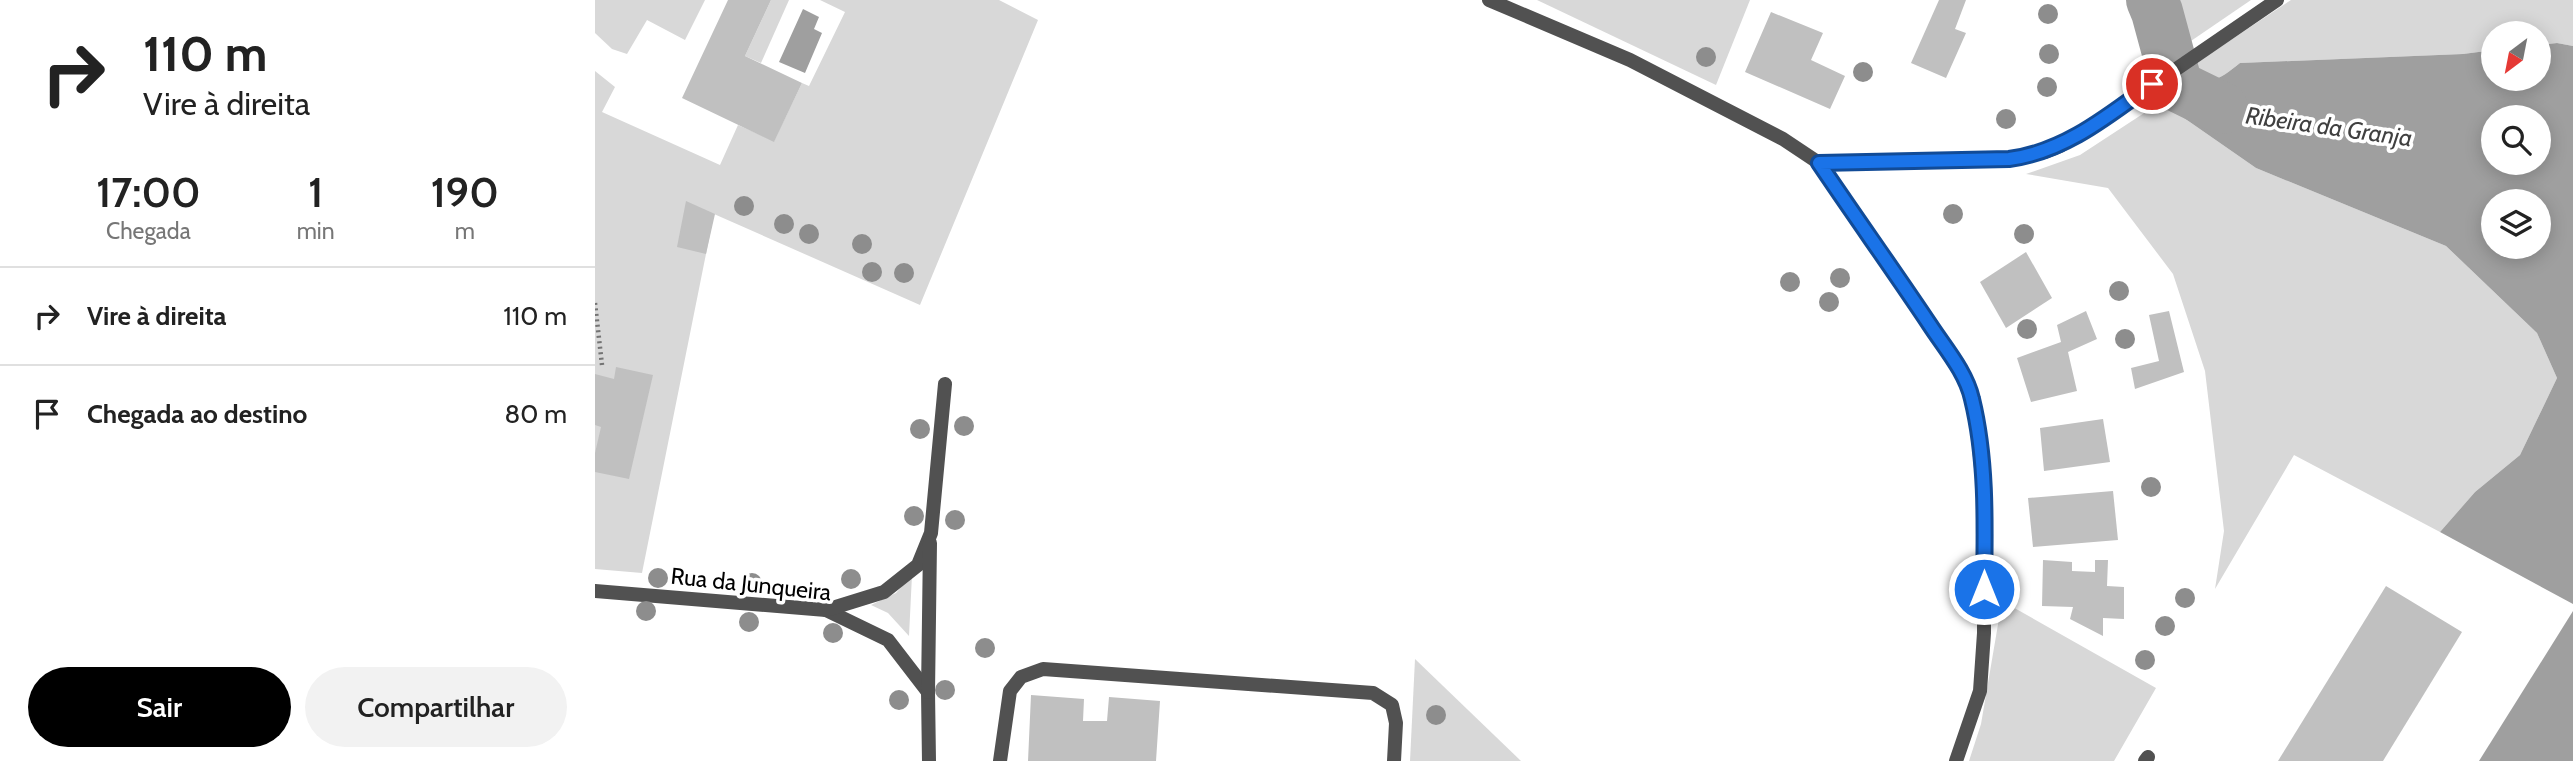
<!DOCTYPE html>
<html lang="pt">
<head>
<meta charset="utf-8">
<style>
	body { margin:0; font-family:Cabin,sans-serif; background:#f2f2f2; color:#222; height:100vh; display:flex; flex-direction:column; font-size:26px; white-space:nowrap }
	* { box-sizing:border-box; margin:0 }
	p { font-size:23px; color:#767676 }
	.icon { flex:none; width:38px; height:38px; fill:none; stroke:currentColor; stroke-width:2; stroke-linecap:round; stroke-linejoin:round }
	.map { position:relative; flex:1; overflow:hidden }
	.sheet { display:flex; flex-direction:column; background:#fff; width:595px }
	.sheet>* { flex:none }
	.guide { background:#fff; color:#222; overflow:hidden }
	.needle { width:46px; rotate:212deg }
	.controls { position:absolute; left:1886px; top:21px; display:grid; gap:14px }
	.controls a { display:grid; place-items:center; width:70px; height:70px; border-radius:50%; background:#fff; box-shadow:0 4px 18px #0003; font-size:35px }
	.pin { position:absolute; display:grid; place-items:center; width:60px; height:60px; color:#fff; margin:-30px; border:4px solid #fff; border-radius:50%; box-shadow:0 2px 7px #0007 }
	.me { position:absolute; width:77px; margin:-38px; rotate:0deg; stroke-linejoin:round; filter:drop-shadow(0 0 5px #0008) }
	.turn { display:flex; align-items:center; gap:24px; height:147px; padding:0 28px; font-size:32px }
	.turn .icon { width:91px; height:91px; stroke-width:2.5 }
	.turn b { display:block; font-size:49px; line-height:60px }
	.eta { display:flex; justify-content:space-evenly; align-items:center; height:119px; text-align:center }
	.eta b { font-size:42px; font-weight:600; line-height:49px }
	.primary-button { display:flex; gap:14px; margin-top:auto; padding:14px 28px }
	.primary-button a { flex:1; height:80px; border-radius:42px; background:#000; color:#fff; font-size:28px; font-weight:600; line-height:80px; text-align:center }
	.primary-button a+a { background:#f2f2f2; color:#222 }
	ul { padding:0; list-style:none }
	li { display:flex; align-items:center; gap:21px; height:98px; padding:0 28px; border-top:2px solid #e0e0e0 }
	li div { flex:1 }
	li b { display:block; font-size:26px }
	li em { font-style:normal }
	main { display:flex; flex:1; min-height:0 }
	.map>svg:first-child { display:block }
</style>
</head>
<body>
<main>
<section class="sheet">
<div class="guide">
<div class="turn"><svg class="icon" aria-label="right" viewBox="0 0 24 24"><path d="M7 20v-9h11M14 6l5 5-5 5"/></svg><div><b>110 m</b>Vire à direita</div></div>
</div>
<div class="eta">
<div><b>17:00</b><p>Chegada</p></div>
<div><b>1</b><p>min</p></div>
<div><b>190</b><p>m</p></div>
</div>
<ul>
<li><svg class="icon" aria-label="right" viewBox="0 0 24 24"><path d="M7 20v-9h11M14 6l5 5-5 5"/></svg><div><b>Vire à direita</b></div><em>110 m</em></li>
<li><svg class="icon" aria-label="arrive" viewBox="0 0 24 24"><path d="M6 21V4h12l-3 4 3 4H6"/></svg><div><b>Chegada ao destino</b></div><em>80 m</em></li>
</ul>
<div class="primary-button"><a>Sair</a><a>Compartilhar</a></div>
</section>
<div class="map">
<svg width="1978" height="761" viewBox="0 0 1978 761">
	<rect width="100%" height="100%" fill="#fff"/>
	<!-- green -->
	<g fill="#d8d8d8">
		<polygon points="0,0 110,0 90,40 52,20 32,54 17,49 0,33"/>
		<polygon points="176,0 194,0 166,63 150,56"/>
		<polygon points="225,0 404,0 443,20 325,305 119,214 47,573 0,569 0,71 20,87 7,112 125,165 143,125 179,141 207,83 214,86 250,12"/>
		<polygon points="942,0 1155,0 1121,85"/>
		<polygon points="1574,0 1656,0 1593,43"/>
		<path d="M1696 0H1978V46L1962 43 1944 45V33H1899V50L1868 54 1645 63C1623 80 1619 86 1595 67Z"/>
		<polygon points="1566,102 1661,168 1851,246 1942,333 1962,378 1925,455 1880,492 1845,532 1699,455 1620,589 1629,531 1610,371 1578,274 1513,188 1431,174 1485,155"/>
		<polygon points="317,575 314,636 293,613 276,605 301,593"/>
		<polygon points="1407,601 1561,688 1519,761 1374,761 1386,724"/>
		<polygon points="820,659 926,761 815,761"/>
	</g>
	<!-- water -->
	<g fill="#9f9f9f" fill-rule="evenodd">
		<polygon points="208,9 224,17 219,29 227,33 210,73 184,62"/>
		<path d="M1962 43 1978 46V604L1845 532 1880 492 1925 455 1962 378 1942 333 1851 246 1661 168 1566 102 1559 88 1595 67C1619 86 1623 80 1645 63L1868 54 1899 50V79H1944V45ZM1899 117H1944V163H1899ZM1899 201H1944V247H1899Z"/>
		<polygon points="1978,611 1978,761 1884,761"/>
	</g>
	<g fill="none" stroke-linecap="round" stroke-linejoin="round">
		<!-- river -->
		<polyline stroke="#9f9f9f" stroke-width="52" points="1557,0 1562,12 1582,86 1627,108"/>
	</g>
	<!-- building -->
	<g fill="#c0c0c0">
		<polygon points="133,0 176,0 150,56 207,83 179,142 87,98"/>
		<polygon points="1344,0 1371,0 1360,29 1371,33 1351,78 1316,63"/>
		<polygon points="1176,12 1228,33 1216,60 1250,76 1235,109 1150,72"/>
		<polygon points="91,201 120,214 111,254 82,247"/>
		<polygon points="1431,252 1457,298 1411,328 1385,282"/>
		<polygon points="1491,311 1502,339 1473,352 1482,391 1436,402 1422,358 1466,342 1462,325"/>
		<polygon points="1574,311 1589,372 1540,389 1536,368 1564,361 1554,315"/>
		<polygon points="21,367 58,375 34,479 0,472 0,453 6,427 0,425 0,374 19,379"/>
		<polygon points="1508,419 1515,462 1449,471 1445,428"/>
		<polygon points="1518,491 1523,540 1438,547 1433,498"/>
		<polygon points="1448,560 1477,562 1477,571 1500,572 1500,560 1513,560 1512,586 1529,587 1529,619 1508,618 1508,636 1475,619 1478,607 1447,606"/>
		<polygon points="1791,586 1867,632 1788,761 1683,761"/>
		<polygon points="436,695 489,699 488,721 512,721 514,697 565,701 561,761 433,761"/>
	</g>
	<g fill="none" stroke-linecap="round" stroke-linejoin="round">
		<!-- path -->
		<polyline stroke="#737373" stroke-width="4.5" stroke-dasharray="2 3.5" stroke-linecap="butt" points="0,303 7,365"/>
		<!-- minor -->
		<g stroke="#515151" stroke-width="14">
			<polyline points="894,0 1035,60 1188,139 1224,163 1302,275 1369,378 1377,397 1383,435 1389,501 1389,633 1385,691 1361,761"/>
			<polyline points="1224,163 1414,159 1450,152 1465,146 1523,109 1682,0"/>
			<polyline points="0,591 231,610 293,640 333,692 334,761"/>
			<polyline points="231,610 289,592 323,565 336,533 350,384"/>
			<polyline points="333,692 335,543"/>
			<polyline points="405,761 415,691 426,677 448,669 778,693 797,705 801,723 799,761"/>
			<polyline points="1550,761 1553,757"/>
		</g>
	</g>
	<!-- trees -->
	<g fill="#8d8d8d">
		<circle cx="1453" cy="14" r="10"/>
		<circle cx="1454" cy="54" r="10"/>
		<circle cx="1111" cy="57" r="10"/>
		<circle cx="1268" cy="72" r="10"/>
		<circle cx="1452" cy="87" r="10"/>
		<circle cx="1411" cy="119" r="10"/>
		<circle cx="149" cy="206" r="10"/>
		<circle cx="1358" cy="214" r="10"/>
		<circle cx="189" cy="224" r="10"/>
		<circle cx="214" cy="234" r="10"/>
		<circle cx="1429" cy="234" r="10"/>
		<circle cx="267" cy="244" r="10"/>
		<circle cx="277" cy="272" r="10"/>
		<circle cx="309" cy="273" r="10"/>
		<circle cx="1245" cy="278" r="10"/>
		<circle cx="1195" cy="282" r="10"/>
		<circle cx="1524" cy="291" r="10"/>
		<circle cx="1234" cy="302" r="10"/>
		<circle cx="1432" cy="329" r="10"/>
		<circle cx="1530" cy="339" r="10"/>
		<circle cx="369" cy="426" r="10"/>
		<circle cx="325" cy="429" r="10"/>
		<circle cx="1556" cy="487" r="10"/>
		<circle cx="319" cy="516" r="10"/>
		<circle cx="360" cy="520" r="10"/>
		<circle cx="63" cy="578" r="10"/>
		<circle cx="256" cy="579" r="10"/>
		<circle cx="157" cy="583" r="10"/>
		<circle cx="1590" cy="598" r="10"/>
		<circle cx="51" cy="611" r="10"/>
		<circle cx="154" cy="622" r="10"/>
		<circle cx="1570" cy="626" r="10"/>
		<circle cx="238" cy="633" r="10"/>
		<circle cx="390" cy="648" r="10"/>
		<circle cx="1550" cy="660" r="10"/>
		<circle cx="350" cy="690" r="10"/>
		<circle cx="304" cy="700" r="10"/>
		<circle cx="841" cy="715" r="10"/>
	</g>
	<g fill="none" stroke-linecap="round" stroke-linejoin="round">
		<!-- route casing -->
		<g stroke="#114b97" stroke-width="18">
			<path id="route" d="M1389 589C1390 527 1392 460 1377 399 1371 372 1350 348 1335 325 1299 271 1261 218 1224 163L1414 159C1469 152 1513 116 1557 84"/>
		</g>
		<!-- route -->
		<use href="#route" stroke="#1a73e8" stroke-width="12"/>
	</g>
	<g text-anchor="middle" stroke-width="7" stroke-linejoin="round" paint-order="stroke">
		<!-- street labels -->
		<g font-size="23" fill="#000" stroke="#fff">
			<text transform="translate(156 584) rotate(6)" y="8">Rua da Junqueira</text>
		</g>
		<!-- water labels -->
		<g font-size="24" font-style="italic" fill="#404040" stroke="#fff">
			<text transform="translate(1734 127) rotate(8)" y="8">Ribeira da Granja</text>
		</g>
	</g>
</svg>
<div class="controls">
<a><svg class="needle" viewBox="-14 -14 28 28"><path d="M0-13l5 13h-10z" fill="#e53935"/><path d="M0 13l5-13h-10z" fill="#767676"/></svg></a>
<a><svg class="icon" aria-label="search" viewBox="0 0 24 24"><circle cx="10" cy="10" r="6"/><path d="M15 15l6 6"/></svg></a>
<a><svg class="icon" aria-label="layers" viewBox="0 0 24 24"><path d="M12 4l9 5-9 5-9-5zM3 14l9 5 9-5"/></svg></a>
</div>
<div class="pin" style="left:1557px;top:84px;background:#d93025"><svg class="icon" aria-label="arrive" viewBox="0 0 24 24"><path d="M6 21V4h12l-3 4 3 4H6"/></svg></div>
<svg class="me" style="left:1389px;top:589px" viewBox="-20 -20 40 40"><circle r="17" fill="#1a73e8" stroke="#fff" stroke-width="3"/><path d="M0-11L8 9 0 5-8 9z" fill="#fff"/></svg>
</div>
</main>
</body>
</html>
